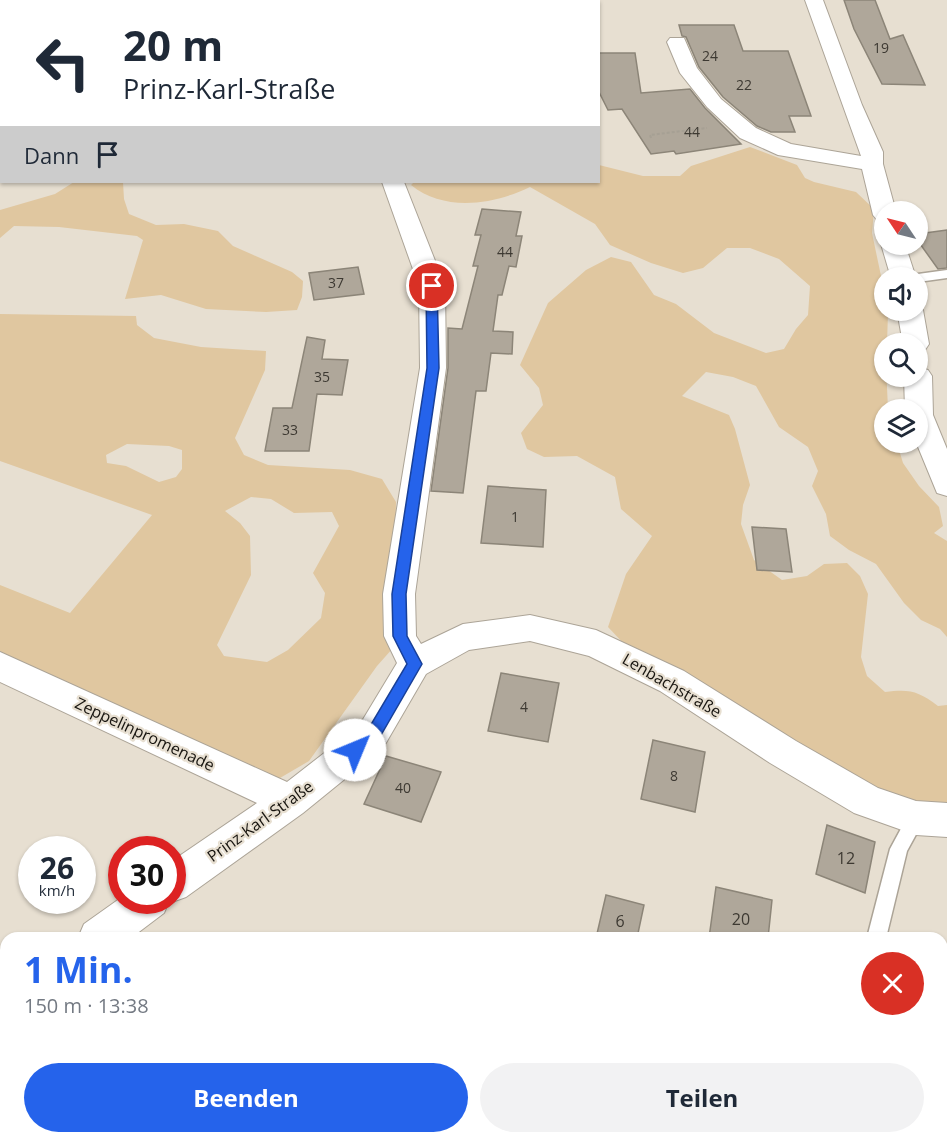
<!DOCTYPE html>
<html lang="de">
<head>
<meta charset="utf-8">
<style>
	body { margin:0; font-family:"Open Sans",sans-serif; background:#f2f2f3; color:#1f2937; height:100vh; display:flex; flex-direction:column; font-size:22px; white-space:nowrap }
	* { box-sizing:border-box; margin:0 }
	p { font-size:20px; color:#747a83 }
	.icon { flex:none; width:33px; height:33px; fill:none; stroke:currentColor; stroke-width:2; stroke-linecap:round; stroke-linejoin:round }
	.map { position:relative; flex:1; overflow:hidden }
	.drawer { position:absolute; left:0px; top:932px; width:948px; height:212px; display:flex; flex-direction:column; background:#fff; border-radius:18px 18px 0 0; box-shadow:0 2px 4px #0004 }
	.drawer>* { flex:none }
	.banner { position:absolute; left:0px; top:0px; width:600px; height:183px; box-shadow:0 2px 4px #0004; background:#fff; color:#1f2937; overflow:hidden }
	.needle { width:39px; rotate:305deg }
	.fabs { position:absolute; left:874px; top:201px; display:grid; gap:12px }
	.fabs a { display:grid; place-items:center; width:54px; height:54px; border-radius:50%; background:#fff; box-shadow:0 2px 4px #0004; font-size:30px }
	.speed { position:absolute; left:18px; top:836px; display:flex; gap:12px; font-size:30px; font-weight:700; text-align:center }
	.speed>* { display:grid; place-content:center; width:78px; height:78px; border-radius:50%; background:#fff; box-shadow:0 2px 4px #0004; line-height:1 }
	.speed small { font-size:15px; font-weight:400 }
	.speed .limit { border:9px solid #d22; background:#fff; color:#111 }
	.pin { position:absolute; display:grid; place-items:center; width:51px; height:51px; color:#fff; margin:-26px; border:3px solid #fff; border-radius:50%; box-shadow:0 2px 6px #0007 }
	.me { position:absolute; width:66px; margin:-33px; rotate:45deg; stroke-linejoin:round; filter:drop-shadow(0 0 4px #0008) }
	.turn { display:flex; align-items:center; gap:21px; height:126px; padding:0 24px; font-size:27px }
	.turn .icon { width:78px; height:78px; stroke-width:2.5 }
	.turn b { display:block; font-size:42px; line-height:51px }
	.then { display:flex; align-items:center; height:57px; padding:0 24px; background:#0003; gap:12px; font-size:22px }
	.round { display:grid; place-items:center; flex:none; width:63px; height:63px; border-radius:32px; background:#f2f2f3 }
	.headline { display:flex; align-items:center; justify-content:space-between; height:102px; padding:0 24px }
	h1 { font-size:36px; font-weight:700; line-height:45px; color:#2563eb }
	.primary-button { display:flex; gap:12px; margin-top:auto; padding:12px 24px }
	.primary-button a { flex:1; height:69px; border-radius:36px; background:#2563eb; color:#fff; font-size:24px; font-weight:700; line-height:69px; text-align:center }
	.primary-button a+a { background:#f2f2f3; color:#1f2937 }
	.map>svg:first-child { display:block }
</style>
</head>
<body>
<div class="map">
<svg width="947" height="1142" viewBox="0 0 947 1142">
	<rect width="100%" height="100%" fill="#e7dfd1"/>
	<!-- green -->
	<g fill="#e0c7a0" fill-rule="evenodd">
		<path d="M750 147 797 165 805 178 814 182 856 192 874 209 872 233 885 295V310L888 313 887 343 885 344 888 409 885 410V442L897 443 903 463 919 486 939 507 943 526 934 533 947 541V637L940 629 921 620 904 603 876 564 849 550 830 536 826 514 812 486 818 471 808 447 779 427 756 386 733 377 706 372 682 396 729 415 735 429 750 485 743 505 741 524 754 560 782 580 807 576 824 564 847 563 860 576 868 594 861 657 867 676 885 692C910 689 918 691 938 706L947 705V812L876 795 626 646 608 627 626 574 652 536 621 509 615 477 577 456 544 457 527 449 521 433 543 405 539 388 520 365 548 303 586 270 611 257 631 262 654 295 676 304 714 333 766 353 784 349 796 329 808 315 810 286 779 259 750 248H727L703 268 683 273 651 263 610 245 595 224 530 187C493 205 444 212 411 185L414 182H598L599 165 643 176H680L691 166Z"/>
		<polygon points="74,182 123,182 124,199 129,214 156,225 184,224 218,231 233,246 292,272 303,281 302,297 297,310 266,312 206,309 161,295 125,299 143,240 137,236 59,227 14,226 0,238 0,210 55,194"/>
		<path d="M0 314 136 316 137 325 154 338 201 347 266 351 265 370 235 438 244 455 268 465 350 470 382 479 396 502 393 648 377 666 309 761 280 778 238 769 0 659V585L70 613 152 515 0 461ZM127 444 169 446 182 450V469L176 477 159 482 126 466 107 463 106 455ZM251 497 271 499 294 513 332 512 339 526 313 573 325 593 321 618 288 650 267 662 224 656 217 645 251 575 250 536 240 523 225 511Z"/>
		<polygon points="942,1098 947,1099 947,1142 639,1142 654,1137 942,1137"/>
	</g>
	<!-- building -->
	<g fill="#afa79a" stroke="#8c8578" stroke-width="1.5">
		<polygon points="844,0 875,0 890,39 903,35 925,85 882,84 854,29"/>
		<polygon points="679,25 734,25 743,51 788,51 811,116 789,116 795,132 771,132 757,126 723,97 699,67 686,37 682,36"/>
		<polygon points="598,53 635,53 641,93 690,89 705,108 741,144 676,154 674,151 651,154 622,109 608,110 598,90"/>
		<polygon points="482,209 521,212 516,236 522,236 516,267 509,266 502,295 498,295 493,331 513,332 512,354 491,353 486,391 476,391 463,493 431,491 448,368 448,328 462,329 478,266 473,266 481,235 475,235"/>
		<polygon points="947,230 947,268 938,269 918,241 918,234"/>
		<polygon points="358,267 364,294 314,300 309,273"/>
		<polygon points="307,337 325,340 322,359 348,360 342,395 317,394 309,451 265,451 273,408 292,408"/>
		<polygon points="488,486 546,490 543,547 481,543"/>
		<polygon points="752,527 786,529 792,572 757,570"/>
		<polygon points="501,673 559,683 548,742 488,731"/>
		<polygon points="653,740 705,752 695,812 641,799"/>
		<polygon points="386,756 441,772 421,822 364,804"/>
		<polygon points="827,825 875,842 865,893 816,874"/>
		<polygon points="716,887 772,900 768,938 709,938"/>
		<polygon points="606,895 644,905 637,938 596,938"/>
	</g>
	<g fill="none" stroke-linecap="round" stroke-linejoin="round">
		<!-- service casing -->
		<g stroke="#aca497" stroke-width="3">
			<g id="service">
				<polygon points="947,270 947,278 918,282 918,278 912,278 918,274"/>
				<polygon points="916,810 922,812 925,818 907,851 886,938 867,938 890,849 910,812"/>
			</g>
		</g>
		<!-- minor casing -->
		<g stroke="#aca497" stroke-width="2">
			<g id="minor">
				<polygon points="298,0 317,0 318,2 299,2"/>
				<polygon points="805,0 823,0 862,105 883,152 883,164 896,212 885,212 885,222 877,220 873,215 862,169 778,155 740,138 707,107 680,73 667,42 670,38 684,38 697,68 721,99 756,128 791,144 861,156"/>
				<polygon points="382,182 404,182 445,286 446,368 415,594 416,636 421,644 463,624 530,615 596,630 684,671 796,741 878,788 916,801 947,803 947,837 916,835 854,813 770,763 660,691 589,656 530,641 469,650 426,674 383,748 303,813 186,897 172,902 169,901 164,913 131,938 78,938 84,924 122,897 122,900 172,900 172,861 257,803 0,682 0,652 287,782 359,726 397,663 384,636 383,594 420,368 419,286"/>
				<polygon points="885,239 885,244 905,244 916,278 891,278 881,244"/>
				<polygon points="918,304 923,310 929,344 925,350 918,352 918,344 903,344 897,310 918,310"/>
				<polygon points="918,367 928,370 932,376 933,415 947,449 947,496 937,493 916,442 918,442 918,410 905,410 904,376 918,376"/>
				<polygon points="6,976 6,1018 0,1021 0,979"/>
			</g>
		</g>
		<!-- path-far1 -->
		<polyline stroke="#a6a094" stroke-width="2" stroke-dasharray="3 2" stroke-linecap="butt" points="651,138 650,135 707,128"/>
		<!-- path -->
		<polyline stroke="#a6a094" stroke-width="4.5" stroke-dasharray="6 4" stroke-linecap="butt" points="792,1142 795,1137"/>
		<!-- service -->
		<use href="#service" fill="#fff" fill-rule="evenodd"/>
		<!-- minor -->
		<use href="#minor" fill="#fff" fill-rule="evenodd"/>
	</g>
	<!-- route -->
	<polygon fill="#2563eb" stroke="#184099" stroke-width="1.5" points="432,283 437,286 439,368 406,594 407,636 422,664 377,742 355,757 349,755 347,750 349,745 366,733 407,664 393,636 392,594 427,368 426,286"/>
	<g text-anchor="middle" stroke-width="4.5" stroke-linejoin="round" paint-order="stroke">
		<!-- number labels -->
		<g font-size="14" fill="#3d3932">
			<text x="881" y="53">19</text>
			<text x="710" y="61">24</text>
			<text x="744" y="90">22</text>
			<text x="692" y="137">44</text>
			<text x="505" y="257">44</text>
			<text x="336" y="288">37</text>
			<text x="322" y="382">35</text>
			<text x="290" y="435">33</text>
			<text x="515" y="522">1</text>
			<text x="524" y="712">4</text>
			<text x="674" y="781">8</text>
			<text x="403" y="793">40</text>
		</g>
		<!-- street labels -->
		<g font-size="16" fill="#17140f" stroke="#e7dfd1">
			<text transform="translate(672 685) rotate(30)" y="6">Lenbachstraße</text>
			<text transform="translate(145 734) rotate(25)" y="6">Zeppelinpromenade</text>
			<text transform="translate(260 821) rotate(-36)" y="6">Prinz-Karl-Straße</text>
		</g>
		<!-- near-number labels -->
		<g font-size="16" fill="#3d3932">
			<text x="846" y="864">12</text>
			<text x="741" y="925">20</text>
			<text x="620" y="927">6</text>
		</g>
	</g>
</svg>
<div class="fabs">
<a><svg class="needle" viewBox="-14 -14 28 28"><path d="M0-13l5 13h-10z" fill="#e53935"/><path d="M0 13l5-13h-10z" fill="#747a83"/></svg></a>
<a><svg class="icon" aria-label="sound" viewBox="0 0 24 24"><path d="M4 9h4l5-4v14l-5-4H4zM17 9q2 3 0 6"/></svg></a>
<a><svg class="icon" aria-label="search" viewBox="0 0 24 24"><circle cx="10" cy="10" r="6"/><path d="M15 15l6 6"/></svg></a>
<a><svg class="icon" aria-label="layers" viewBox="0 0 24 24"><path d="M12 4l9 5-9 5-9-5zM3 14l9 5 9-5"/></svg></a>
</div>
<div class="speed"><div>26<small>km/h</small></div><div class="limit">30</div></div>
<div class="pin" style="left:432px;top:286px;background:#d93025"><svg class="icon" aria-label="arrive" viewBox="0 0 24 24"><path d="M6 21V4h12l-3 4 3 4H6"/></svg></div>
<svg class="me" style="left:355px;top:750px" viewBox="-20 -20 40 40"><circle r="19" fill="#fff"/><path d="M0-13L10 11 0 6-10 11z" fill="#2563eb"/></svg>
<div class="banner">
<div class="turn"><svg class="icon" aria-label="left" viewBox="0 0 24 24"><path d="M17 20v-9H6M10 6l-5 5 5 5"/></svg><div><b>20 m</b>Prinz-Karl-Straße</div></div>
<div class="then">Dann<svg class="icon" aria-label="arrive" viewBox="0 0 24 24"><path d="M6 21V4h12l-3 4 3 4H6"/></svg></div>
</div>
<section class="drawer">
<div class="headline"><div><h1>1 Min.</h1><p>150 m · 13:38</p></div><a class="round" style="background:#d93025;color:#fff"><svg class="icon" aria-label="close" viewBox="0 0 24 24"><path d="M6 6l12 12M18 6L6 18"/></svg></a></div>
<div class="primary-button"><a>Beenden</a><a>Teilen</a></div>
</section>
</div>
</body>
</html>
